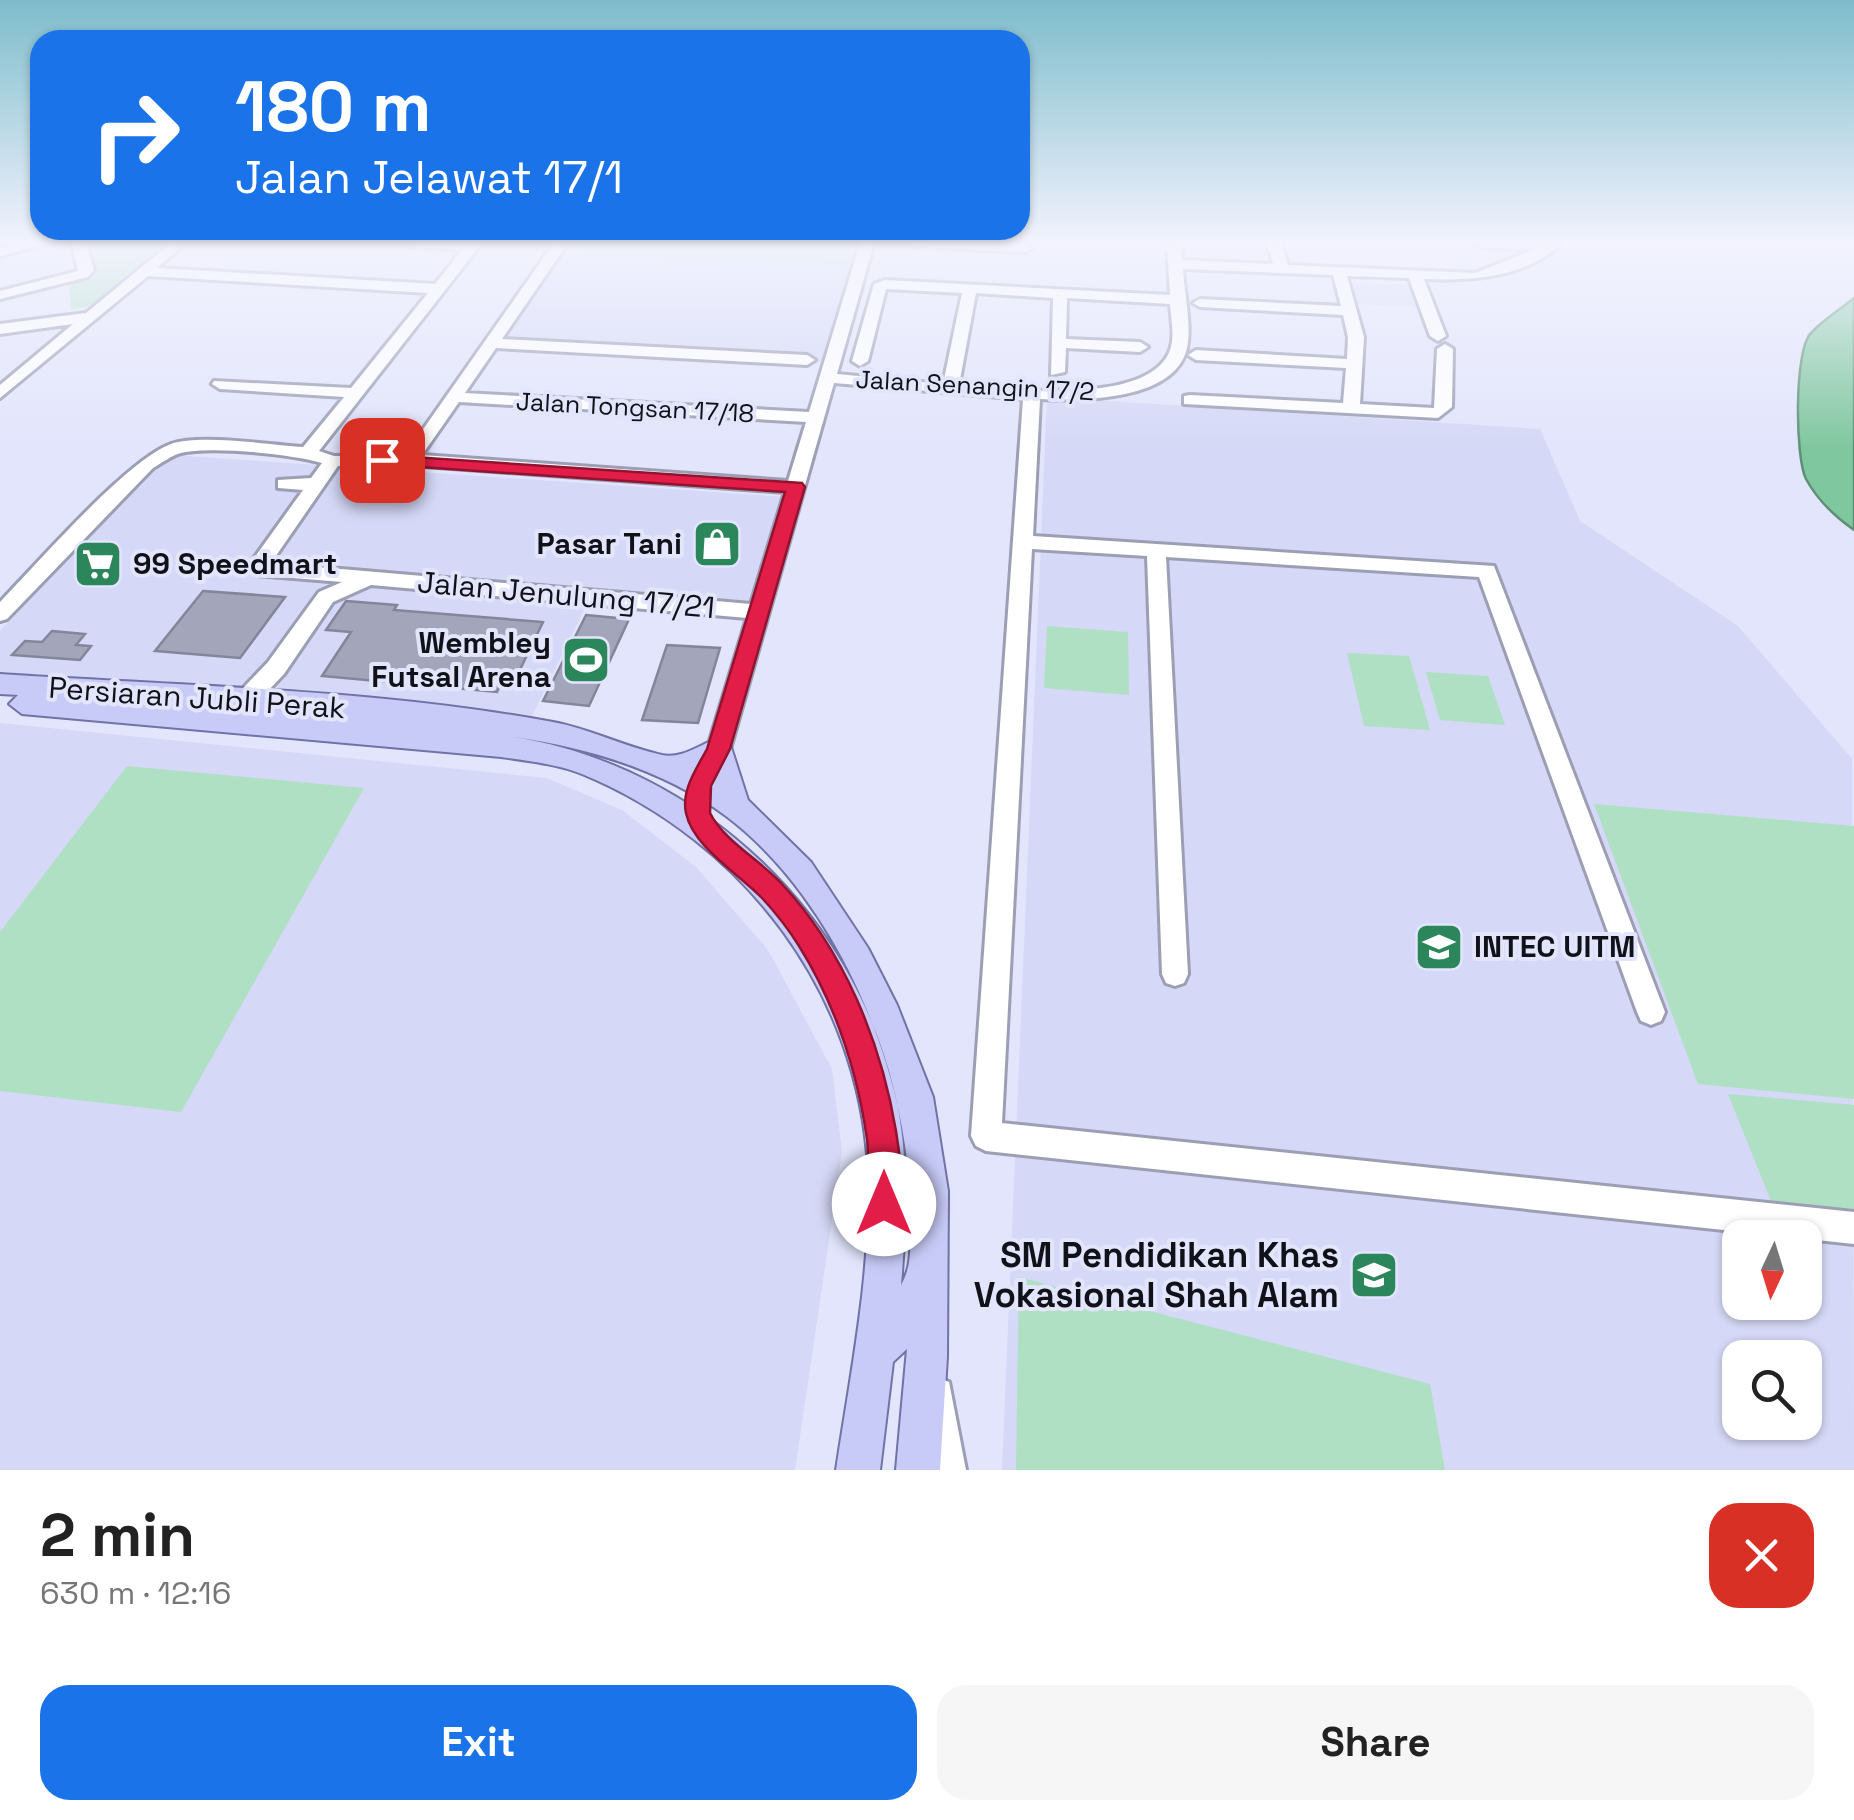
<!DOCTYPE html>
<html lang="en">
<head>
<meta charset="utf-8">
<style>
	body { margin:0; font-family:"Space Grotesk",sans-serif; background:#f6f6f6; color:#222; height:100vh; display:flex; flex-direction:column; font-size:38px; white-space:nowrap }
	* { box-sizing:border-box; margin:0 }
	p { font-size:32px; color:#767676 }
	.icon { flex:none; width:55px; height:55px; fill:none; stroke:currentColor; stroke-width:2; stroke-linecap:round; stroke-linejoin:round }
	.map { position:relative; height:1470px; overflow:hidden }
	.drawer { display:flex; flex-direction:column; background:#fff; flex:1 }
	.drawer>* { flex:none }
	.top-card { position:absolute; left:30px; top:30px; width:1000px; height:210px; border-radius:30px; box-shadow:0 2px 8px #0004; background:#1a73e8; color:#fff; overflow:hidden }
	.needle { width:65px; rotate:184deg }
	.controls { position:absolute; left:1722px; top:1220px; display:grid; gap:20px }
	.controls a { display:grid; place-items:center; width:100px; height:100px; border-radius:20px; background:#fff; box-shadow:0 2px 8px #0004; font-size:50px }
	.pin { position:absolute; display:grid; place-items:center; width:85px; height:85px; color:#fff; margin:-42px; border-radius:20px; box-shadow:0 5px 15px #0006 }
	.me { position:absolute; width:110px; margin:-55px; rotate:0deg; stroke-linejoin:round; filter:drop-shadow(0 0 8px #0008) }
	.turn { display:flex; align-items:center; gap:35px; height:210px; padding:0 40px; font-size:45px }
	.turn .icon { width:130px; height:130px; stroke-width:2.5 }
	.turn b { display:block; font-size:70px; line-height:85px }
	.round { display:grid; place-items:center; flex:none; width:105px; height:105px; border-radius:30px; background:#f6f6f6 }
	.head { display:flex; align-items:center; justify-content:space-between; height:170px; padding:0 40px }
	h1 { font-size:60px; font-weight:700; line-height:75px }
	.primary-button { display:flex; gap:20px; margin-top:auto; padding:20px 40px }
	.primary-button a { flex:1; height:115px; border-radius:30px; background:#1a73e8; color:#fff; font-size:40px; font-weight:700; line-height:115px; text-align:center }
	.primary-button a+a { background:#f6f6f6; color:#222 }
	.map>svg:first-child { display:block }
</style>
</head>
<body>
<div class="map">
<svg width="1854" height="1470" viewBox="0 0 1854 1470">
	<rect width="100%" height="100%" fill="#e2e5fc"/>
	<!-- built -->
	<g fill="#d5d8f6" fill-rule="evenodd">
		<polygon points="561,243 867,243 832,363 491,343"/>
		<polygon points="1346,282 1415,286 1423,307 1353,304"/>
		<path d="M1047 397 1540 429 1580 521 1738 626 1852 759 1854 1470H1002ZM1740 1238H1805V1302H1740ZM1740 1358H1805V1422H1740Z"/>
		<polygon points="170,455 785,497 752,604 594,590 531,718 236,688 0,672 0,631 160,460"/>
		<polygon points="0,723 546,778 622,810 696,867 768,950 832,1069 842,1152 795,1470 0,1470"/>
	</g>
	<!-- green -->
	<g fill="#afe0c3">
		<polygon points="91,243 170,243 101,303 71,310 68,281 96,269"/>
		<polygon points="585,243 859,243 853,265 578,254"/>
		<polygon points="1047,626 1128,632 1129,695 1044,688"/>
		<polygon points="1347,653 1409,656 1430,730 1364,726"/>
		<polygon points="1426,672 1488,676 1505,725 1440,720"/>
		<polygon points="127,766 364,788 181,1112 0,1091 0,932"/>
		<polygon points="1594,804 1854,826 1854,1099 1698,1084"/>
		<polygon points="1728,1094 1854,1105 1854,1214 1773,1206"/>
		<polygon points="1019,1277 1430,1384 1445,1470 1016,1470"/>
	</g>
	<!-- water -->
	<path fill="#7fc79f" stroke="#5e9077" stroke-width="2.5" d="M1854 298V530C1834 516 1818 501 1806 479 1795 457 1794 350 1811 333 1822 320 1841 309 1854 298Z"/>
	<!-- building -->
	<g fill="#a3a5bb" stroke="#83859a" stroke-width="2.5">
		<polygon points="203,591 285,597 240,658 155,651"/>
		<polygon points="346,601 397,605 394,610 543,622 513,684 501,683 497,692 322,676 351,632 326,630"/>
		<polygon points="586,615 629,619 589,706 543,701"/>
		<polygon points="52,631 85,634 76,645 91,646 80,660 12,655 25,641 42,642"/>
		<polygon points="667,645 720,648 698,723 642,720"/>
	</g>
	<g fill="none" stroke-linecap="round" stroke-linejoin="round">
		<!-- minor casing -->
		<g stroke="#9c9eb4" stroke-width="6">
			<g id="minor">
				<polygon points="26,243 51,243 0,256 0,248"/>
				<polygon points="72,243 86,243 94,270 88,277 0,299 0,291 78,271"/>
				<path d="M171 243H186L157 268 435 284 462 250 409 247 402 243H482L319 451 334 456 405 455 554 243H568L502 339 807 355 815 360 807 365 496 348 465 393 809 412 860 243H874L837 374 943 384 962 293 886 289 868 361 860 366 852 361 874 284 885 280 1170 295 1167 243H1181L1182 260 1273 264 1267 243H1281L1288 265 1475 273 1533 250 1479 247 1472 243H1562C1526 278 1471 281 1424 279L1446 336 1438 341 1430 336 1409 278 1347 276 1364 337 1360 404 1434 408 1437 349 1445 344 1453 349 1452 407 1438 418 1184 404V396L1190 395 1343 403 1346 368 1196 360 1188 355 1196 350 1347 359 1348 337 1343 315 1200 307 1193 303 1200 299 1341 306 1333 275 1183 269C1184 292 1192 325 1187 348 1175 401 1081 401 1040 399L1033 536 1494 566 1665 1012 1661 1021 1651 1025 1641 1021 1637 1012 1479 577 1166 557 1188 974 1184 983 1175 986 1166 983 1162 974 1147 556 1032 549 1002 1123 1854 1212V1244L986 1151 976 1146 971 1136 1023 399 834 383 730 749 717 771H701L697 765 708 747 747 618 371 585 333 602 284 674 244 716H228L225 710 228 704 268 662 319 592 342 582 257 575 247 568 303 490 278 488V480L311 478 322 463C292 454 212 446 181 453 172 455 162 463 153 468L7 619 0 621V602C37 564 127 460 171 444 201 434 271 445 303 447L344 397 220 389 212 384 214 381 351 388 428 293 148 276 0 398V385L73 324 0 334V324L86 313ZM976 293 1053 298 1051 375 1065 372 1066 348 1140 352 1148 347 1140 342 1066 339 1067 298 1170 304C1171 318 1175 337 1170 350 1149 407 1006 389 959 385ZM459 402 806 422 788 481 422 455ZM410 465 785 492 751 604 271 563 338 466Z"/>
				<path d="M911 243C937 242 1013 236 1033 248L1026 252 918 247Z"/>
				<polygon points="937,1377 949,1382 966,1470 930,1470 920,1394 925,1382"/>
			</g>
		</g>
		<!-- major casing -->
		<g stroke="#7073a5" stroke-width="4">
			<path id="major" d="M0 674C181 686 375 689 553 722 591 729 625 747 662 755 683 759 700 744 719 738L729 741 748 800 811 862 868 948 897 1005 933 1097 948 1191 947 1357 940 1470H896L907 1349 893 1362 880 1470H836C851 1371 872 1269 868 1169 859 993 744 841 582 774 557 764 528 761 501 757L22 714 9 704 18 695 0 694ZM514 737C589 748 664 770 726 816 839 901 913 1080 910 1219 910 1242 913 1265 901 1285 906 1225 909 1163 897 1103 858 917 701 767 514 737Z"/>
		</g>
		<!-- minor -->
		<use href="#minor" fill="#fff" fill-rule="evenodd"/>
		<!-- major -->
		<use href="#major" fill="#c8cbf7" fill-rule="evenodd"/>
	</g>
	<!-- sky -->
	<linearGradient id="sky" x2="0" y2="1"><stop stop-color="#7ebccb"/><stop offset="0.54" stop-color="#f2f3fe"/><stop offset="1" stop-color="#f2f3fe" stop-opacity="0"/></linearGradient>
	<rect width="1854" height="448" fill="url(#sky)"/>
	<!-- route -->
	<path fill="#e11d48" stroke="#92132f" stroke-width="2.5" d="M382 455 802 483 805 487 730 749 711 786 710 813C724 841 760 860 781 883 844 950 881 1042 896 1131 900 1159 906 1189 896 1215L884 1219 873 1215C864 1193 870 1163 867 1139 857 1070 837 1007 799 946 789 930 775 912 762 898 739 874 693 847 686 813 681 790 697 768 707 749L785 492 376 464V457Z"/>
	<!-- icons -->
	<defs>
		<g id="shop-square" transform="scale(2.5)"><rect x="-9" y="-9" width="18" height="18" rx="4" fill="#2c865c" stroke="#e2e5fc"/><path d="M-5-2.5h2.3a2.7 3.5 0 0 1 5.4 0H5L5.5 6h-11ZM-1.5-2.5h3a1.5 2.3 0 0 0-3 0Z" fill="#fff"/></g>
		<g id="supermarket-square" transform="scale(2.5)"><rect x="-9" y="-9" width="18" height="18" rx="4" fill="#2c865c" stroke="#e2e5fc"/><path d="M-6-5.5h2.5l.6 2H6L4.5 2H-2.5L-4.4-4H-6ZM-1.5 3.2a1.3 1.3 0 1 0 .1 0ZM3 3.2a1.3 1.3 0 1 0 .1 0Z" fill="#fff"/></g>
		<g id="stadium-square" transform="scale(2.5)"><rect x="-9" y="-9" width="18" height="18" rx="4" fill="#2c865c" stroke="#e2e5fc"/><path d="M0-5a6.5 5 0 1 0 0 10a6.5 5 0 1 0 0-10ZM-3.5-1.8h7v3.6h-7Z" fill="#fff"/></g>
		<g id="university-square" transform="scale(2.5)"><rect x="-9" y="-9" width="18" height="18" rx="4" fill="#2c865c" stroke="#e2e5fc"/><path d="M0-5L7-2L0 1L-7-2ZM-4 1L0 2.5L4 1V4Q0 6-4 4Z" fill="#fff"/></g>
		<g id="school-square" transform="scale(2.5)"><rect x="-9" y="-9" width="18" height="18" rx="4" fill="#2c865c" stroke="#e2e5fc"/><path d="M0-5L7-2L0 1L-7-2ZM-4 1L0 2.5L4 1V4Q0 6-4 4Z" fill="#fff"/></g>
	</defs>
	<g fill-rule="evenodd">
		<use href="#shop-square" x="717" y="544"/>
		<use href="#supermarket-square" x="98" y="564"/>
		<use href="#stadium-square" x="586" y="660"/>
		<use href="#university-square" x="1439" y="947"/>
		<use href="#school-square" x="1374" y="1275"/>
	</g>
	<g text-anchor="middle" stroke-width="8" stroke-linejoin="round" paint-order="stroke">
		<!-- far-street labels -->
		<g font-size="25" fill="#101119" stroke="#e2e5fc">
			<text transform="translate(975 385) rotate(3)" y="9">Jalan Senangin 17/2</text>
			<text transform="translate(635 407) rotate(3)" y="9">Jalan Tongsan 17/18</text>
		</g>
		<!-- poi labels -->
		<g font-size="30" font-weight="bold" fill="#101119" stroke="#e2e5fc" text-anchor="end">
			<text x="682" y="554">Pasar Tani</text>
			<text x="133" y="574" text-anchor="start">99 Speedmart</text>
			<text x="551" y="653">Wembley<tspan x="551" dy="34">Futsal Arena</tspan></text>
			<text x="1474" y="957" text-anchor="start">INTEC UITM</text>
		</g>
		<!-- street labels -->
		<g font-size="30" fill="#101119" stroke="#e2e5fc">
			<text transform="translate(566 595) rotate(5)" y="10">Jalan Jenulung 17/21</text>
			<text transform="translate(197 698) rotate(4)" y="10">Persiaran Jubli Perak</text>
		</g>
		<!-- near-poi labels -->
		<g font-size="35" font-weight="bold" fill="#101119" stroke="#e2e5fc" text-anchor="end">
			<text x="1339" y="1267">SM Pendidikan Khas<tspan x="1339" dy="40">Vokasional Shah Alam</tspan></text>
		</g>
	</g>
</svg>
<div class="controls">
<a><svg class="needle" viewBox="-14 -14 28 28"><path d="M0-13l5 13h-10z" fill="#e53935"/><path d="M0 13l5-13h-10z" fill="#767676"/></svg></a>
<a><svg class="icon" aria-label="search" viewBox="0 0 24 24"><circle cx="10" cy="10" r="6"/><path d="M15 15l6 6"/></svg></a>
</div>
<div class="pin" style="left:382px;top:460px;background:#d93025"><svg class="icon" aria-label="arrive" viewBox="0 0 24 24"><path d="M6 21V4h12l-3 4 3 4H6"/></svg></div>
<svg class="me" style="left:884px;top:1204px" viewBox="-20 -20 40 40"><circle r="19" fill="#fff"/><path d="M0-13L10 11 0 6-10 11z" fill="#e11d48"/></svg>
<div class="top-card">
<div class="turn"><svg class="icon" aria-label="right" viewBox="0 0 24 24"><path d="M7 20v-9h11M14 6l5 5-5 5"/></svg><div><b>180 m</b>Jalan Jelawat 17/1</div></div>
</div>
</div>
<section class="drawer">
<div class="head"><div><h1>2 min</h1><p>630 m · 12:16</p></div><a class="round" style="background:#d93025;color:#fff"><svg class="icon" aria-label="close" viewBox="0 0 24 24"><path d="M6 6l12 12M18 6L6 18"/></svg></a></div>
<div class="primary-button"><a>Exit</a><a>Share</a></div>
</section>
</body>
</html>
